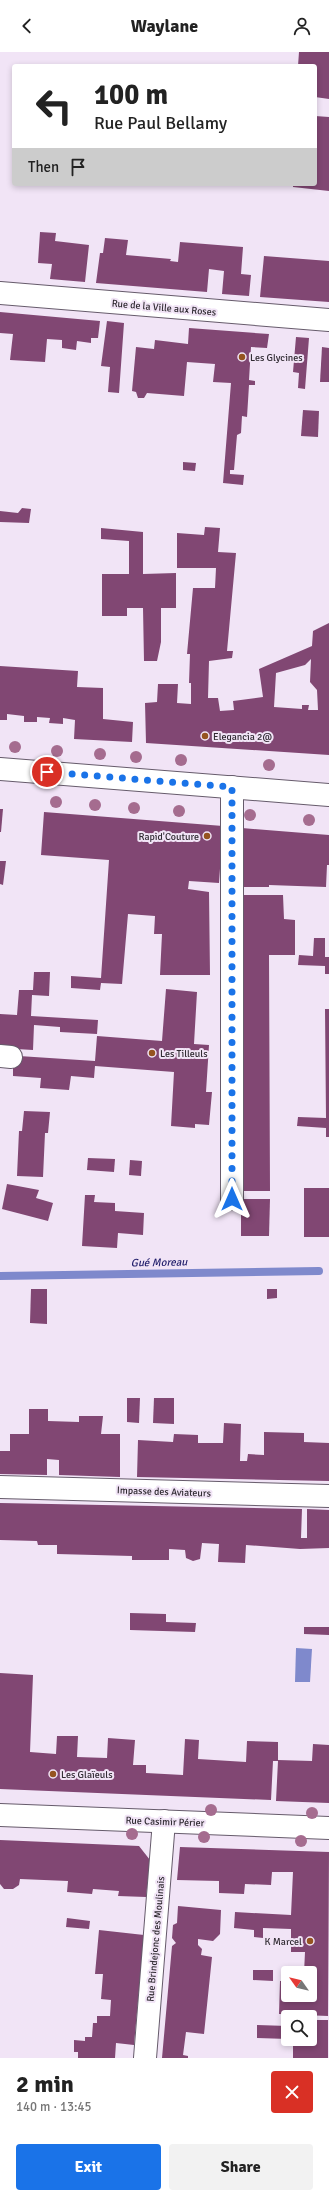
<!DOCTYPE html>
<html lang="en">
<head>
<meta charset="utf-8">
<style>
	body { margin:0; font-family:Signika,sans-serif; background:#f2f2f2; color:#222; height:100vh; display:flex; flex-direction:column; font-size:15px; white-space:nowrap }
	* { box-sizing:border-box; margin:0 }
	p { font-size:13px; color:#767676 }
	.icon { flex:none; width:22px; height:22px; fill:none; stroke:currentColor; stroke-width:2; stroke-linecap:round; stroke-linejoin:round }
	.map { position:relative; height:2006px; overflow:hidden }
	.details { display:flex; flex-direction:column; background:#fff; flex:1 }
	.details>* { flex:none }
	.hud { position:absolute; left:12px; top:12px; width:305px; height:122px; border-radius:4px; box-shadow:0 2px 6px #0003; background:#fff; color:#222; overflow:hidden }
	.needle { width:26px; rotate:304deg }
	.tools { position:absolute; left:281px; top:1914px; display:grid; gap:8px }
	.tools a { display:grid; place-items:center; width:36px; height:36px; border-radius:4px; background:#fff; box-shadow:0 2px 6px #0003; font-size:20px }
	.pin { position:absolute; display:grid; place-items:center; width:34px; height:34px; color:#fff; margin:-17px; border:2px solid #fff; border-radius:50%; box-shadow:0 1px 4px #0007 }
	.me { position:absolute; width:44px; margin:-22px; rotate:0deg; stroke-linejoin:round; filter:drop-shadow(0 0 3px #0008) }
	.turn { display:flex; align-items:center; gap:14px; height:84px; padding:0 16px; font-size:18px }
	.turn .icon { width:52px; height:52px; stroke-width:2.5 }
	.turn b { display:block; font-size:28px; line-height:34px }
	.then { display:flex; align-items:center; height:38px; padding:0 16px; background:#0003; gap:8px; font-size:15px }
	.round { display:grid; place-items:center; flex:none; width:42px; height:42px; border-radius:4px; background:#f2f2f2 }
	.overview { display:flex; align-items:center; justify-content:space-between; height:68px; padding:0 16px }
	h1 { font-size:24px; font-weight:700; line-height:30px }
	.primary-button { display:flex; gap:8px; margin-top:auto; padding:8px 16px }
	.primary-button a { flex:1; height:46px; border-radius:4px; background:#1a73e8; color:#fff; font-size:16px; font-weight:700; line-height:46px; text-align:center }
	.primary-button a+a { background:#f2f2f2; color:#222 }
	header { display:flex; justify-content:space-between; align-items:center; height:52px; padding:0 16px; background:#fff; font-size:18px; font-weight:700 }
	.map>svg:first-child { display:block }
</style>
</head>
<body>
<header><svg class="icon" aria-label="back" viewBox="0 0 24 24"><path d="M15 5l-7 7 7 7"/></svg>Waylane<svg class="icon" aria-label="person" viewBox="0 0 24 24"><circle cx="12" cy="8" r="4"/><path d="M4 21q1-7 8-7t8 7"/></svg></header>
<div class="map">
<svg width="329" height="2006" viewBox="0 0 329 2006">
	<rect width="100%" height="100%" fill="#f1e4f6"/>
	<!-- water -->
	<polygon fill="#7f89cc" points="296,1596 312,1597 310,1630 295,1630"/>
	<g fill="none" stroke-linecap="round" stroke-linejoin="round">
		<!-- stream -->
		<polyline stroke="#7f89cc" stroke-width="8" points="0,1224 319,1219"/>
	</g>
	<!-- building -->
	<g fill="#814773" fill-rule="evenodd">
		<polygon points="299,0 329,0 329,47 315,45 315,14 298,14"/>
		<polygon points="315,64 329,65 329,139 293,135 293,132 315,132"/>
		<polygon points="40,180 56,181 55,189 89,193 85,230 50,227 52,212 38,211"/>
		<polygon points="105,186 128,188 126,203 171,207 170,209 178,210 180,190 243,195 241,222 251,223 249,244 222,242 224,219 209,217 207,240 96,231 100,201 103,201"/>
		<polygon points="264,204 329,209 329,250 260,245"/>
		<polygon points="0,260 100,269 98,286 91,286 91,291 77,289 76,298 62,296 62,288 47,287 45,310 10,308 13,282 0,281"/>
		<polygon points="107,269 124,271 119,341 108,340 110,315 101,314"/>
		<polygon points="189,276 269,282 267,296 251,295 249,328 255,329 255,333 249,333 247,365 242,364 241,381 237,383 234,418 230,418 230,422 244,423 243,433 223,431 231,331 213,330 215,312 187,310 184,344 147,341 144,346 138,346 136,340 132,339 136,295 154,297 155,288 188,292"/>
		<polygon points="296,285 309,286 305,337 298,336 299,321 293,320"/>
		<polygon points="322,295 329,296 329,330 320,330"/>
		<polygon points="303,358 319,359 318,385 301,384"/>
		<polygon points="183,410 196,411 195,419 183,418"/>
		<polygon points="22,456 31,457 29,471 0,470 0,459 18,461"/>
		<path d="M205 475 220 476 218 500 236 501 227 599H233L232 606 209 609 208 646H218L220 659 234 658 233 649 263 645 259 617 312 594 313 579 329 571V703L146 691 145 651 157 650 158 632H178L177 651 191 652V631H189L190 602H187L193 536H215L216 516H177V481L204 483ZM311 607 310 630 317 638 318 658H308L309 653H302V657L274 655 276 621 305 613Z"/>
		<polygon points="101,476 143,480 143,522 176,521 176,556 161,556 161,590 157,609 144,609 143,556 127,556 127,564 102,564 102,522 129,522 129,489 101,487"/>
		<polygon points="0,614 78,619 77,635 103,636 103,667 133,670 132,690 74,687 75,668 63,666 63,672 49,671 50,666 37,665 37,670 24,670 24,664 7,662 7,668 0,668"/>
		<polygon points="0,757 3,757 1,780 0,780"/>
		<polygon points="44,760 223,774 219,831 189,829 188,837 209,840 210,923 160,923 162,882 154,882 155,864 128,862 122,932 101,931 100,938 71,936 71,924 101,926 109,808 41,803"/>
		<polygon points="242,776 329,783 329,813 327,813 326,835 269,833 269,835 244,835 244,791 241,791"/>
		<polygon points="0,809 6,809 3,833 0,832"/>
		<polygon points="240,843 283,843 284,867 295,868 295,903 269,903 270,1139 241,1139"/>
		<polygon points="314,886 325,886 325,905 329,905 329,922 325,922 325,914 298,913 299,903 313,904"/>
		<polygon points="34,920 50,920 49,944 32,943 31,964 98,968 97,982 60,980 60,975 34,973 33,998 0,996 0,962 17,963 19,938 33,938"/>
		<polygon points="166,937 197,940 194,992 209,993 206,1040 212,1040 209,1073 195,1072 195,1076 171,1074 174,1020 95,1014 94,1026 71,1024 69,1038 40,1036 41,1026 13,1024 13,1013 18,1013 19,1004 95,1009 97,984 162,989"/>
		<polygon points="325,957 329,957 329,1085 326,1085 326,1076 297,1074 298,1065 326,1066"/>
		<polygon points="24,1059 50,1060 48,1081 45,1081 43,1125 17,1124 19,1079 22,1079"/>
		<polygon points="88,1106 115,1107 114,1120 87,1118"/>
		<polygon points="130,1108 142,1109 141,1124 129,1123"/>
		<polygon points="7,1132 39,1138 36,1146 53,1151 48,1169 2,1157"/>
		<rect x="304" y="1136" width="25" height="49"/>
		<polygon points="85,1143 95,1143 94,1150 115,1151 115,1159 144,1161 143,1183 118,1181 117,1196 82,1194"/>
		<polygon points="241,1147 270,1147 269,1184 241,1184"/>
		<polygon points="31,1237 47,1237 47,1272 30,1271"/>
		<polygon points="267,1237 277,1237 277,1246 267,1247"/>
		<polygon points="127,1346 140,1346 139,1371 127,1370"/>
		<polygon points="154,1346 174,1346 174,1372 153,1371"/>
		<polygon points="29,1357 48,1357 48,1369 79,1370 79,1364 103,1364 101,1382 120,1382 120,1425 59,1423 59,1408 47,1407 47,1423 0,1422 0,1399 10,1399 10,1382 29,1382"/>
		<polygon points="224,1371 241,1372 240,1409 247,1409 248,1402 264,1403 264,1380 304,1381 304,1390 329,1391 329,1429 137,1425 138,1388 173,1390 174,1382 198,1383 198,1391 223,1391"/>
		<polygon points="0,1451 302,1457 301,1486 307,1486 307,1457 329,1458 329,1496 300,1497 246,1493 245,1511 218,1510 219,1492 202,1491 200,1507 193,1509 186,1506 185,1498 169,1497 169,1508 132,1508 132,1504 57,1502 57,1493 38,1493 37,1489 0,1488"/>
		<polygon points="130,1561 166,1562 166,1570 196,1571 195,1580 130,1578"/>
		<polygon points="304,1575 329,1575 329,1583 304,1582"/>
		<polygon points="0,1621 33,1623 30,1700 56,1702 57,1684 78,1684 77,1705 107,1706 108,1686 135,1688 133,1713 146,1713 146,1721 183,1723 185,1687 199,1688 198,1707 246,1710 247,1689 278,1690 278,1708 312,1709 313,1692 329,1693 329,1751 276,1749 278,1709 273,1709 271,1748 0,1737"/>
		<polygon points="0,1788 139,1794 150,1808 146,1845 118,1844 119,1839 93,1837 92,1842 67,1840 68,1829 20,1827 19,1833 13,1837 4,1837 0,1832"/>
		<polygon points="180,1795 329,1800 328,1964 279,1962 280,1929 288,1929 288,1943 310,1943 310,1921 304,1921 305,1900 291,1900 291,1877 263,1876 263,1886 254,1885 254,1878 234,1876 235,1860 291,1863 293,1820 272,1820 271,1833 245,1832 244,1842 219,1841 219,1829 177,1828"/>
		<polygon points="178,1854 221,1858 220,1882 213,1889 198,1887 198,1893 202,1897 201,1903 212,1905 204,1982 186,1980 183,2003 188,2004 188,2006 162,2006 172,1894 176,1891 172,1886 173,1873 177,1871"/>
		<polygon points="67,1866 90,1869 89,1877 66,1875"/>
		<polygon points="99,1878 144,1883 134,1993 116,1991 115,2006 78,2006 78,2000 74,2000 74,1988 85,1989 85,1985 92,1985 93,1971 97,1971 97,1964 110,1964 111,1948 101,1947 103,1922 95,1922"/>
		<polygon points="253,1918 273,1918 273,1929 253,1928"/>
		<polygon points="310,1968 328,1968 328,2006 293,2006 293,1987 310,1987"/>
		<polygon points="257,1973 288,1974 288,1987 257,1986"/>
	</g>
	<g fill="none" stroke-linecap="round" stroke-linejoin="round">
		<!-- street casing -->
		<g stroke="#665b6b" stroke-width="24">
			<g id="street">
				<polyline points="0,241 329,268"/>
				<polyline points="232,735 232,1147"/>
				<polyline points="0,1004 11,1005"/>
				<polyline points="0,1435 329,1444"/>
				<polyline points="0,1763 329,1776"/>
				<polyline points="145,2006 164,1769"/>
			</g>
		</g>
		<!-- secondary casing -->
		<g stroke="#665b6b" stroke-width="24">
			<polyline id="secondary" points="0,717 329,743"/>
		</g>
		<!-- street -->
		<use href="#street" stroke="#fff" stroke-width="22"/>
		<!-- secondary -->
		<use href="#secondary" stroke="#fff" stroke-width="22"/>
	</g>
	<!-- trees -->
	<g fill="#a56c8f">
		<circle cx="15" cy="695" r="6"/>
		<circle cx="57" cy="699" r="6"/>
		<circle cx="100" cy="702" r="6"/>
		<circle cx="136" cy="705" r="6"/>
		<circle cx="181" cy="708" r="6"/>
		<circle cx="269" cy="713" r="6"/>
		<circle cx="56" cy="750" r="6"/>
		<circle cx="95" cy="753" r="6"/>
		<circle cx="134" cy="756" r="6"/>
		<circle cx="179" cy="759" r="6"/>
		<circle cx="250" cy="763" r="6"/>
		<circle cx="309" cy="768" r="6"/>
		<circle cx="211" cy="1758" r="6"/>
		<circle cx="312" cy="1761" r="6"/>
		<circle cx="132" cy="1782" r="6"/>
		<circle cx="204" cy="1785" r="6"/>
		<circle cx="301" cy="1789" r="6"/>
	</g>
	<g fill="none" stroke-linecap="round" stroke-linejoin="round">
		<!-- route -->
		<polyline stroke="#1a73e8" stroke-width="7" stroke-dasharray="0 12.6" points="47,720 232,735 232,1147"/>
	</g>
	<!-- markers -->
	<g fill="#955420" stroke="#f1e4f6" stroke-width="1.5">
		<circle cx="242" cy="305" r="4"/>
		<circle cx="205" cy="684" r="4"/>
		<circle cx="207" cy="784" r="4"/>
		<circle cx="152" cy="1001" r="4"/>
		<circle cx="53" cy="1722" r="4"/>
		<circle cx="310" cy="1889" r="4"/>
	</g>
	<g text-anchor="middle" stroke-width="4" stroke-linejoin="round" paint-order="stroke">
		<!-- street labels -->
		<g font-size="10" fill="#2f2a31" stroke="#f1e4f6">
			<text transform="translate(164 255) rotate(5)" y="4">Rue de la Ville aux Roses</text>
			<text transform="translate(164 1439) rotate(2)" y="4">Impasse des Aviateurs</text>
			<text transform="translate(165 1769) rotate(2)" y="4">Rue Casimir Périer</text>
			<text transform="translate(155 1887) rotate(-85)" y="4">Rue Brindejonc des Moulinais</text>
		</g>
		<!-- poi labels -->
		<g font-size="10" fill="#2f2a31" stroke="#f1e4f6" text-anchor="start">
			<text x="250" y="309">Les Glycines</text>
			<text x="213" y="688">Elegancia 2@</text>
			<text x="199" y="788" text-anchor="end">Rapid'Couture</text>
			<text x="160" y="1005">Les Tilleuls</text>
			<text x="61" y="1726">Les Glaïeuls</text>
			<text x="302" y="1893" text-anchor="end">K Marcel</text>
		</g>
		<!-- water labels -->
		<g font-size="11" font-style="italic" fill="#1f1c69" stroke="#f1e4f6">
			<text transform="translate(159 1210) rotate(-1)" y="4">Gué Moreau</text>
		</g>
	</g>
</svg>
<div class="tools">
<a><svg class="needle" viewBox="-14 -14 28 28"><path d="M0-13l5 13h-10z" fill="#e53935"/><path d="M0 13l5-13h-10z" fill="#767676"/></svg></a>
<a><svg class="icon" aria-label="search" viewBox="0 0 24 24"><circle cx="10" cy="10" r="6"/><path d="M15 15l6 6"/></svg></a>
</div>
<div class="pin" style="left:47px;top:720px;background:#d93025"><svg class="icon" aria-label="arrive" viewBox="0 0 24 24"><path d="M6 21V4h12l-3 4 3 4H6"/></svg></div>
<svg class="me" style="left:232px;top:1147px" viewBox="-20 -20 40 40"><path d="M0-17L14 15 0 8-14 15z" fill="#1a73e8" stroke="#fff" stroke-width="4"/></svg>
<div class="hud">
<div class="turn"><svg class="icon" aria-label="left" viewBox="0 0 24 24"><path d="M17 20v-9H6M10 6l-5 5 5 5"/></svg><div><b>100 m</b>Rue Paul Bellamy</div></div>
<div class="then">Then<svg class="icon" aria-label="arrive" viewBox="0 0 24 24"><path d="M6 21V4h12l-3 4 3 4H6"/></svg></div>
</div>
</div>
<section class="details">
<div class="overview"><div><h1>2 min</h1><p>140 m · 13:45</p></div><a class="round" style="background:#d93025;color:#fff"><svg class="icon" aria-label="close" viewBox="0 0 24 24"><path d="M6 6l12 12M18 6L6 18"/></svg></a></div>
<div class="primary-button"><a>Exit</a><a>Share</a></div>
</section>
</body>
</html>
